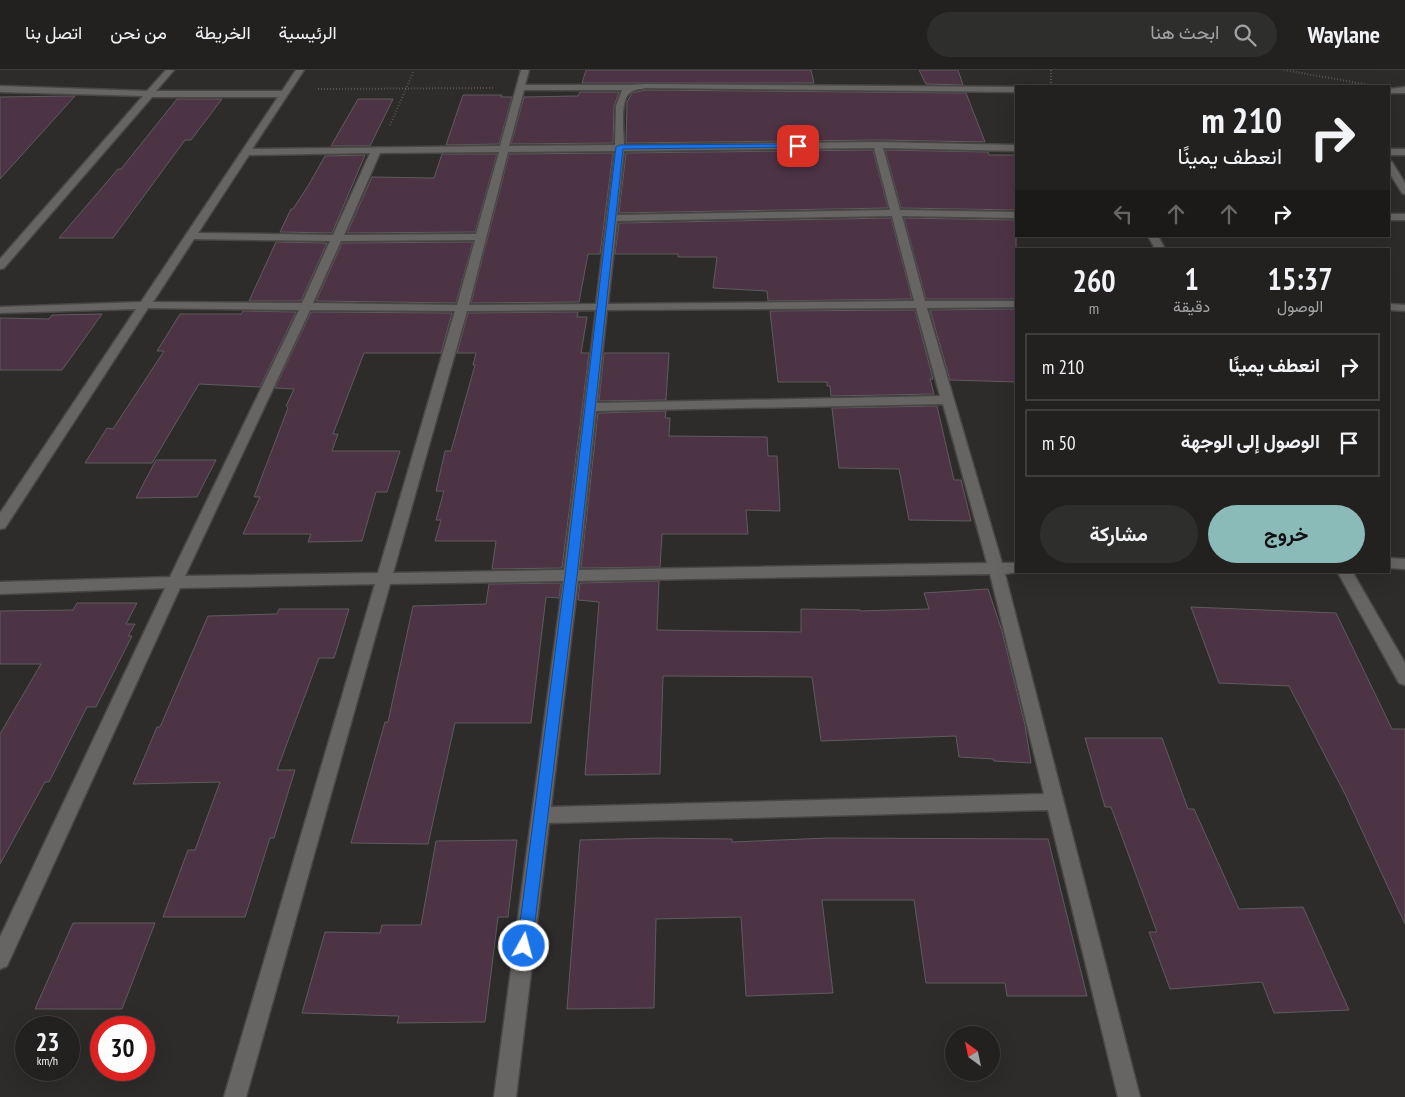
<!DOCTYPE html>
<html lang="ar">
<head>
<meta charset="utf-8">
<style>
	body { margin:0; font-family:"PT Sans Narrow",Vazirmatn,sans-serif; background:#2e2e2d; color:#f1f3f6; direction:rtl; height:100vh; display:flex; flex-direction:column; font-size:19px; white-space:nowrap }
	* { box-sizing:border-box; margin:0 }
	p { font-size:16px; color:#a2a3a5 }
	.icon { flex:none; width:28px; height:28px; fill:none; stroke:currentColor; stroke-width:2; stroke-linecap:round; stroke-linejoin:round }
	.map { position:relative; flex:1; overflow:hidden; direction:ltr }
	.sheet { position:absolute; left:1015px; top:178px; width:375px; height:325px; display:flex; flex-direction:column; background:#222120; border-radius:0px; box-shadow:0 5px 20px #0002,0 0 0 1px #3f3e3e; direction:rtl }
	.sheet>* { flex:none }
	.guide { position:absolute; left:1015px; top:15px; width:375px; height:152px; border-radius:0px; box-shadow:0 5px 20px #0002,0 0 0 1px #3f3e3e; direction:rtl; background:#222120; color:#f1f3f6; overflow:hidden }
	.needle { width:32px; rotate:327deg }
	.controls { position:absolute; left:945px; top:956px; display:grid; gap:10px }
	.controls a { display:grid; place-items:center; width:55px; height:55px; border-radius:50%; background:#222120; box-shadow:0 5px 20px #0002,0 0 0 1px #3f3e3e; font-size:25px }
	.speed { position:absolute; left:15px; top:946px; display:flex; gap:10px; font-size:25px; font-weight:700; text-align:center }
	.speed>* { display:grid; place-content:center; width:65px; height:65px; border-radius:50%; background:#222120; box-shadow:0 5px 20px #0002,0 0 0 1px #3f3e3e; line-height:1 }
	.speed small { font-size:12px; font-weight:400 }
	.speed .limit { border:8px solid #d22; background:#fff; color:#111 }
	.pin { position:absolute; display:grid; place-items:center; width:42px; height:42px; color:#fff; margin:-21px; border-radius:10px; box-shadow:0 2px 8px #0006 }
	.me { position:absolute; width:55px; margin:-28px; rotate:7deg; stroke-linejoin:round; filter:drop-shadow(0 0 4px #0008) }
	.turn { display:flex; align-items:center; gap:18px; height:105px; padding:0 25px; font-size:22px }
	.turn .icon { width:65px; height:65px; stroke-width:2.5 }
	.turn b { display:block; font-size:35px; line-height:42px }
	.lanes { display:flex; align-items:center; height:48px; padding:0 25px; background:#0003; justify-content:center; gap:25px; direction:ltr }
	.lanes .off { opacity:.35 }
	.eta { display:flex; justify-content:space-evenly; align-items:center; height:85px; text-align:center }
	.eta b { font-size:30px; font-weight:700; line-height:35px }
	.action { display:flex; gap:10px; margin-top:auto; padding:10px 25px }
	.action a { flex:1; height:58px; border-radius:30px; background:#8bbbb9; color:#111; font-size:20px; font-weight:700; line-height:58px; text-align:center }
	.action a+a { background:#2e2e2d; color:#f1f3f6 }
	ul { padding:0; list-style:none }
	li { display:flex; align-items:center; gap:15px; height:68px; margin:0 10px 8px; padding:0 15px; border:2px solid #3f3e3e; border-radius:0px }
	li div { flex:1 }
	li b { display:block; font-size:19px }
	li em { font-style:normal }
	header { display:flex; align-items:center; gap:30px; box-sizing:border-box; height:70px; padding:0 25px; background:#222120; border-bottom:1px solid #3f3e3e }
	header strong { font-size:24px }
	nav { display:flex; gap:28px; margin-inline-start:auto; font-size:18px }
	.search { width:350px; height:45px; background:#2e2e2d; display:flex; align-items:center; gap:12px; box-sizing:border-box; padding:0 18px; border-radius:28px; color:#a2a3a5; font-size:19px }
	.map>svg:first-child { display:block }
</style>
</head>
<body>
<header>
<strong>Waylane</strong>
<div class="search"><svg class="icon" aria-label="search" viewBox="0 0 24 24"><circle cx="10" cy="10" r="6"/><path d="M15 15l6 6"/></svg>ابحث هنا</div>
<nav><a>الرئيسية</a><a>الخريطة</a><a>من نحن</a><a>اتصل بنا</a></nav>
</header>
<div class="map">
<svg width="1405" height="1027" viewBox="0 0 1405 1027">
	<rect width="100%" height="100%" fill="#2e2c2b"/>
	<!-- building -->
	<g fill="#4d3445" stroke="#5e5b5d">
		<polygon points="586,0 811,0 814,13 582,13"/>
		<polygon points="919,0 958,0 963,15 926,14"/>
		<polygon points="646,20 966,23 985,72 878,70 626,73 627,32 632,23"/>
		<polygon points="580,22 619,22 614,36 613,73 511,74 524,27 578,26"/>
		<polygon points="463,25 502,25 501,27 512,27 499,74 446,75"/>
		<polygon points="75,26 0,109 0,27"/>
		<polygon points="177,29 222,29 191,70 185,70 113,168 59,168 118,99 121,99"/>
		<polygon points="358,29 393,29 370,76 331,76"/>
		<polygon points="873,80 888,138 619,143 626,83"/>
		<polygon points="885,80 988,82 989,85 1016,85 1016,140 901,138"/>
		<polygon points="613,83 600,184 588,184 579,232 471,233 509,84"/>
		<polygon points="442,84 497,84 475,162 347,163 372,107 434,108"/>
		<polygon points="365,85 332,163 280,162 291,139 293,139 308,116 325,86"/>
		<polygon points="891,148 912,229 768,231 767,221 713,218 717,187 678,187 678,184 615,184 619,153"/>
		<polygon points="904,148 1016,150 1016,229 926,229"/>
		<polygon points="276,172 327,173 301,231 249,231"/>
		<polygon points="473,172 456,233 316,231 342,173"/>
		<polygon points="1016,239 1016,312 950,310 930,240"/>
		<polygon points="915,240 933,309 930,309 934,324 831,326 830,316 827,316 827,312 778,312 770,241"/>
		<polygon points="243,241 296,242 260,317 199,314 152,393 85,393 107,358 113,359 164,281 157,281 180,244 241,244"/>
		<polygon points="311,242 452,243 441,283 364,283 333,364 338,364 332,381 400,381 387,422 376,422 362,471 308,472 311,464 243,464 260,427 254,427 288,338 286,336 294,319 275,318"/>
		<polygon points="578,242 577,247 587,247 581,283 589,283 562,498 492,499 496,471 435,471 441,450 436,450 444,421 436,421 445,381 451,381 475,295 473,295 476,283 457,283 468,243"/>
		<polygon points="102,244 62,300 0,300 0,248 49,249 52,245"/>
		<polygon points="604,283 669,283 666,330 599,331"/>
		<polygon points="937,336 954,410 961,410 971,451 909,450 899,399 839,398 832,338"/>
		<polygon points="666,341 665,348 670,348 669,366 767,367 768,386 777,386 780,441 746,440 748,464 662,464 660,497 581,498 598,343"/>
		<polygon points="156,390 216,390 197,427 136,428"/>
		<polygon points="659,511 657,560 718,561 801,562 801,539 860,540 860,541 929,539 924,523 988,519 1002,561 1025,655 1031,693 994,691 993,689 959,687 956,666 821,671 812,607 663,606 660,704 585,705 599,532 578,530 580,513"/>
		<polygon points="561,513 559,528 546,527 531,653 455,653 428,774 351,773 385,652 388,652 413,536 486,534 489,514"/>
		<polygon points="77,533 137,533 126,554 135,554 128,566 132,566 96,637 87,637 49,712 45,712 0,794 0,664 41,594 0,594 0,541 73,540"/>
		<polygon points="1191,537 1336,543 1392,659 1405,659 1405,854 1346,726 1289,616 1219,613"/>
		<polygon points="279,539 349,539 334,588 319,588 277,700 295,700 274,768 270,768 245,847 163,847 188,780 195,780 220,712 133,714 157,657 160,657 208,546 277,544"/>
		<polygon points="1085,668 1162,668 1188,739 1194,739 1239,839 1303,837 1349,940 1274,943 1262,912 1170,919 1149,862 1157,862 1111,737 1105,737"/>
		<polygon points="658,768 732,769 732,772 828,768 1048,769 1087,926 1007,926 1005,913 926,913 914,830 822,830 833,923 746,926 741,847 656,849 654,938 567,939 580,770"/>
		<polygon points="517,770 508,847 498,847 485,952 397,953 399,946 302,943 325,862 380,863 382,855 421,855 436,771"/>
		<polygon points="73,853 155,853 122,939 35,939"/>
	</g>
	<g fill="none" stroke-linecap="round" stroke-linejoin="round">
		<!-- minor casing -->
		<g stroke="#494746" stroke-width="3">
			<g id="minor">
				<path d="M166 0H174L156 21H282L296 0H304L252 79 500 76 521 0H529L525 15H630L646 14 1016 17V22L646 18C641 19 635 19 631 22 619 29 624 63 624 75L878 72 1016 75V81L883 78 900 140 1016 142V148L902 146 925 231H1016V237L927 238 1002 493H1016V501H1022L1005 504 1140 1027H1118L1048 740 549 753 516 1027H494L563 511 390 514 246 1027H224L375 514 180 518 7 896 0 899V867L165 518 0 524V512L170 507 299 240 148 238 5 458 0 459V443L136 239 0 243V237L141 232 278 27H152L4 198 0 199V189L143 26 0 22V16L147 21ZM524 20H622L616 36 615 75 509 76ZM874 78 890 140 617 145 624 81ZM615 81 596 234 469 235 508 82ZM499 82 476 164 344 165 380 83ZM370 83 333 165 198 163 249 85ZM892 146 914 231 608 234 617 151ZM194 169 330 171 302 233 153 232ZM475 170 457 235 313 233 341 171ZM916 238 940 326 597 333 607 240ZM310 240 455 241 378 503 185 506ZM596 240 564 500 393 503 467 241ZM943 334 987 493 579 500 596 341ZM990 504 1044 724 551 737 578 511Z"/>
				<polygon points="1405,17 1405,23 1389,23 1389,19"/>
				<rect x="1389" y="79" width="16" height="6"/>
				<polygon points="1389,91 1392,92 1405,113 1405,124 1402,123 1389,102"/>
				<rect x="1389" y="144" width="16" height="6"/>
				<polygon points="1148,166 1158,166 1165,179 1155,179"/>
				<polygon points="1389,234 1405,235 1405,241 1389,240"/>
				<polygon points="1389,488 1405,489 1405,499 1389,498"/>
				<polygon points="1337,501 1352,501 1405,593 1405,615 1399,613"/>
			</g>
		</g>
		<!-- path -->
		<g stroke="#7f7e7d" stroke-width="2" stroke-dasharray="0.5 2.5" stroke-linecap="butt">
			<polyline points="1051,0 1051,16"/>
			<polyline points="1284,0 1370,15"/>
			<polyline points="1322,16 1358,14"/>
			<polyline points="318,19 494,18"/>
			<polyline points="390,55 414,0"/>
		</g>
		<!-- minor -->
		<use href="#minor" fill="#676563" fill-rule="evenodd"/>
	</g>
	<!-- route -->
	<polygon fill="#1a73e8" stroke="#114b97" points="798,74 802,76 801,77 623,79 577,506 532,876 529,882 524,884 519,882 517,876 565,506 616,77 620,75"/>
</svg>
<div class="controls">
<a><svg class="needle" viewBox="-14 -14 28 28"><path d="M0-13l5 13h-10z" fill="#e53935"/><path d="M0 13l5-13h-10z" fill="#a2a3a5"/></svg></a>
</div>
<div class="speed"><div>23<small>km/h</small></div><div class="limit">30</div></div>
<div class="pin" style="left:798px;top:76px;background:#d93025"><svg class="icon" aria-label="arrive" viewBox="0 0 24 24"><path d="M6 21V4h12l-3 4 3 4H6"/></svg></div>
<svg class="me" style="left:524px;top:876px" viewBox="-20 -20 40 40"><circle r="17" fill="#1a73e8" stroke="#fff" stroke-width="3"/><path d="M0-11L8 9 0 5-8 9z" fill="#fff"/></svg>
<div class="guide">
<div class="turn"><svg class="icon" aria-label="right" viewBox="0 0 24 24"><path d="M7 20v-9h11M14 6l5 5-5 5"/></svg><div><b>210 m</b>انعطف يمينًا</div></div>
<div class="lanes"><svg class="icon off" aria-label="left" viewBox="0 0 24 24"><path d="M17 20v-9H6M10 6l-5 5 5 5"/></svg><svg class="icon off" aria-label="ahead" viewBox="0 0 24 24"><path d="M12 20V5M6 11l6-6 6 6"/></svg><svg class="icon off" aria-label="ahead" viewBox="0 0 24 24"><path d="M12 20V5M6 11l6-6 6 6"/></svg><svg class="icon" aria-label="right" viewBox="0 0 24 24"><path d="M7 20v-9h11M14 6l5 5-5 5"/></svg></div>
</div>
<section class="sheet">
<div class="eta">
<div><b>15:37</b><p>الوصول</p></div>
<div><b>1</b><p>دقيقة</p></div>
<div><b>260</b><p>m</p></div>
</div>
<ul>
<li><svg class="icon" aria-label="right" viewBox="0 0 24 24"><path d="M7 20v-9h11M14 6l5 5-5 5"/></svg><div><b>انعطف يمينًا</b></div><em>210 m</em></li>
<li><svg class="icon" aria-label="arrive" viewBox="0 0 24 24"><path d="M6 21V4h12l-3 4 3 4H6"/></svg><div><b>الوصول إلى الوجهة</b></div><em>50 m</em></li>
</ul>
<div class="action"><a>خروج</a><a>مشاركة</a></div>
</section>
</div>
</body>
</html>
